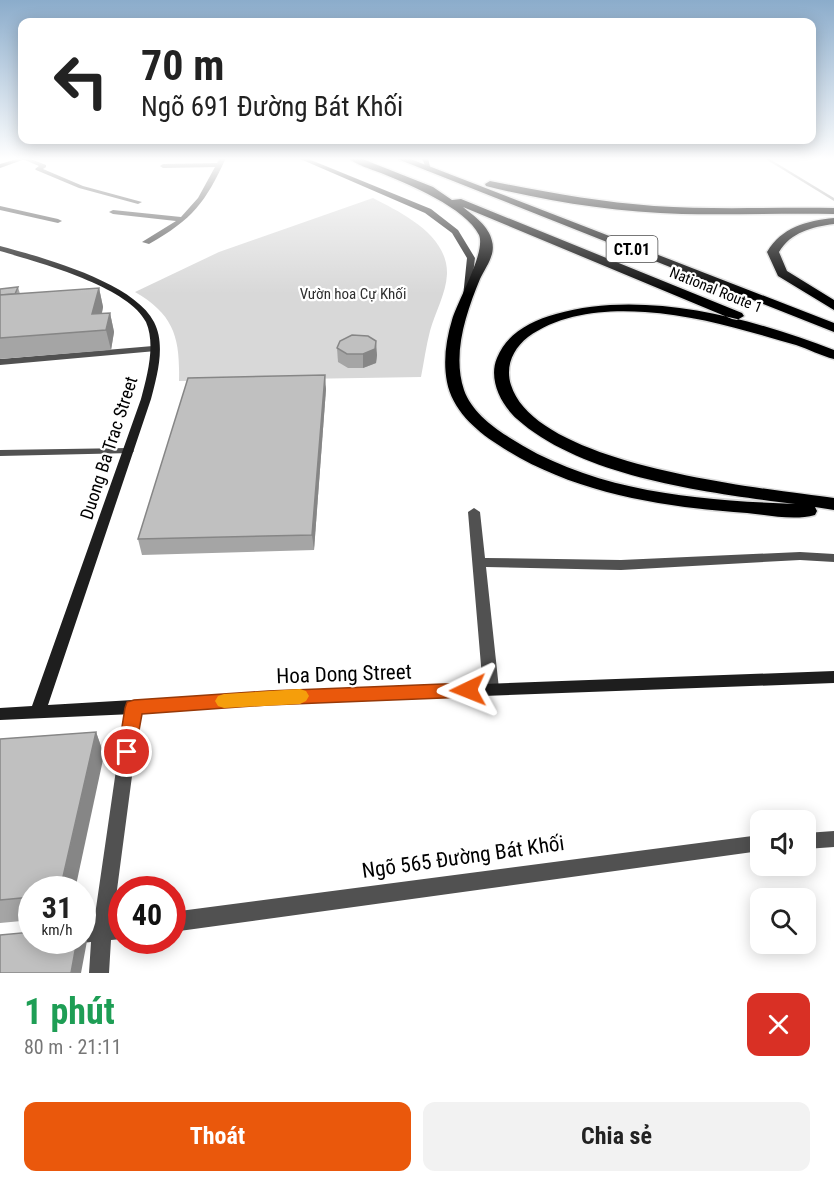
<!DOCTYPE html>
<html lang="vi">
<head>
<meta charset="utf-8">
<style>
	body { margin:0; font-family:"Roboto Condensed",sans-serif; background:#f2f2f2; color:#222; height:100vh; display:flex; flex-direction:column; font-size:22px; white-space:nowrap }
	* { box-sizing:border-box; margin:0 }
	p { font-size:20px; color:#767676 }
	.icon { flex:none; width:33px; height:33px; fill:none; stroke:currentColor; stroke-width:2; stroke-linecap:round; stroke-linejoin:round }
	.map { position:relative; height:973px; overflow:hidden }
	.details { display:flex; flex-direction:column; background:#fff; flex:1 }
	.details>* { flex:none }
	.guide { position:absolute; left:18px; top:18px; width:798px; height:126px; border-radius:12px; box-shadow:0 3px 15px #0003; background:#fff; color:#222; overflow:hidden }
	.buttons { position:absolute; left:750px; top:810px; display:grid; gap:12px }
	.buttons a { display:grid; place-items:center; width:66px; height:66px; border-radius:12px; background:#fff; box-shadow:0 3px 15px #0003; font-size:30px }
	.speed { position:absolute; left:18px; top:876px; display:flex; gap:12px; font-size:30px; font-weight:700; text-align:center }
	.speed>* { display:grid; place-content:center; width:78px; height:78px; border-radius:50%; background:#fff; box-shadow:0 3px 15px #0003; line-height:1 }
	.speed small { font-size:15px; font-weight:400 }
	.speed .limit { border:9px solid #d22; background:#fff; color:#111 }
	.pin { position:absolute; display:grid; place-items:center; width:51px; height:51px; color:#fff; margin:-26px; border:3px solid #fff; border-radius:50%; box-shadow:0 2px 6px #0007 }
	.me { position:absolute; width:66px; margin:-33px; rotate:268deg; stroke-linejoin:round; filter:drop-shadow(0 0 4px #0008) }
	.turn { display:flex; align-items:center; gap:21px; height:126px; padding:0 24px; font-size:27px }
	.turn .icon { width:78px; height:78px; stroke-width:2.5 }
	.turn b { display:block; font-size:42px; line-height:51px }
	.round { display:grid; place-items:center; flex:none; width:63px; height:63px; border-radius:12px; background:#f2f2f2 }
	.headline { display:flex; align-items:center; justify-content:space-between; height:102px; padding:0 24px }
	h1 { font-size:36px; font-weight:700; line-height:45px; color:#1e9e55 }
	.action { display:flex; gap:12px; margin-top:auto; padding:12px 24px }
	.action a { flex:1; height:69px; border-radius:12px; background:#ea580c; color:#fff; font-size:24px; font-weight:700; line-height:69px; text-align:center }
	.action a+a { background:#f2f2f2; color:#222 }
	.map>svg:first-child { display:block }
</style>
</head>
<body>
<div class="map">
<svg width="834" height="973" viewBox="0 0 834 973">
	<rect width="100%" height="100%" fill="#fff"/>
	<!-- green -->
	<path fill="#d8d8d8" d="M373 198C402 213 448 235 447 274 446 294 435 312 430 331 426 346 424 362 421 377L179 381C180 339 175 315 135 292L219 252Z"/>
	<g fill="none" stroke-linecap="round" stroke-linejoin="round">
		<!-- stream -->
		<polygon fill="#9f9f9f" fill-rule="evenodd" points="764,158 768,158 834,198 834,201"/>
		<!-- highway casing -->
		<g stroke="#dbdbdb" stroke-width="3">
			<g id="highway">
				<path d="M348 158H360L433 187 452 200 461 199 742 313 744 316 737 320 732 319 463 207C474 216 489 226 492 241 496 255 485 268 480 279 466 313 452 354 464 390 471 410 490 425 507 436 592 492 696 500 795 504 710 493 583 478 517 419 501 405 488 379 497 358 507 333 531 321 556 314 643 289 752 318 834 350V359C821 356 809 349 796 345 747 331 696 315 645 312 607 309 560 313 528 337 513 349 505 366 511 385 536 466 761 488 834 498V510L815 507 817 511 815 515C794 521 768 515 747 513 661 507 570 493 497 444 475 430 452 409 447 382 443 361 446 340 452 320 458 300 486 252 479 235 466 208 408 184 381 173 370 169 357 165 348 158Z"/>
				<polygon points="395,158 408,158 834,323 834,332"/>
				<path d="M490 181C544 192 599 202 654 206 714 210 774 207 834 208V214C783 213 733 215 682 214 616 212 550 202 486 186L485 184Z"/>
				<path d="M834 218V224C812 227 791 232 779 252L787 271 834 300V310L778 276 767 252C782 227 806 221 834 218Z"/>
			</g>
		</g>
		<!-- lane -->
		<polygon fill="#515151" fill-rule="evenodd" points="20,158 28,158 46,165 46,167 43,169 83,186 142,202 138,204 79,188 36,170 35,169 39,166"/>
		<!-- street -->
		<g fill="#515151" fill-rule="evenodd">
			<path d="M220 158H226C205 203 193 219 149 244L142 242 176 221 113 214 109 212 113 210 181 217 198 198 215 167 163 168 160 166 163 164 217 163Z"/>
			<polygon points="0,206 58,219 62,221 58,223 0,210"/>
			<polygon points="153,346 158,349 156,351 0,365 0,359"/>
			<polygon points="128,448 132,449 134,451 132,453 0,456 0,450"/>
			<polygon points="474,508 480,512 485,558 621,560 800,552 834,554 834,562 800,560 621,570 486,567 499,689 496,693 491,695 486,693 483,689 468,512"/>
			<polygon points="133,702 139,703 141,708 113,920 122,919 122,939 111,940 109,973 89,973 91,942 82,943 76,940 82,940 82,923 94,922 125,708 127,703"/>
			<polygon points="834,831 834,847 806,849 806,833"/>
			<polygon points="760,835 760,851 172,932 172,912"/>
		</g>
		<!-- secondary -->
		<g fill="#1e1e1e" fill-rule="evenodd">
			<polygon points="20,158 28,158 0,168 0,164"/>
			<polygon points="298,158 306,158 431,209 458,230 475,258 470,299 463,297 467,258 452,233 425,213"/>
			<polygon points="422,158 428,158 431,171 427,171"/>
			<path d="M0 246C41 257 134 282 154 322 166 345 157 376 151 399L48 705 268 692 834 671V683L268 704 133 714 0 720V708L32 706 141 399C147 376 156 345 146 322 128 286 37 262 0 251Z"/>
		</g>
		<!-- highway -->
		<use href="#highway" fill="#000" fill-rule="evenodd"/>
	</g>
	<!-- wall -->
	<g fill="#a5a5a5">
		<polygon points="18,287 20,294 99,288 103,307 102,313 110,313 114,332 111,350 0,359 0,289"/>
		<polygon points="337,348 377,355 376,363 363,368 348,368 338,362"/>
		<polygon points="326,389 314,550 142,555 138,539"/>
		<polygon points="96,732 104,755 32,890 32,920 0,923 0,739"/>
	</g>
	<!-- shaded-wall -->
	<g fill="#868686">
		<polygon points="99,288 103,307 98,330 92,314"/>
		<polygon points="110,313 114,332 111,350 106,330"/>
		<polygon points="376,341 377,355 376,363 363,368 363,354"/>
		<polygon points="325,375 326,389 314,550 312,535"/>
		<polygon points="96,732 104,755 75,890 60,890"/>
		<polygon points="82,932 87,941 81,973 71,973 77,940 82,940"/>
	</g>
	<!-- building -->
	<g fill="#c0c0c0" stroke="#868686" stroke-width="1.5">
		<polygon points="18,287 15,294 0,295 0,289"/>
		<polygon points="99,288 92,314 110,313 106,330 0,338 0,295"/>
		<polygon points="352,335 368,336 376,341 375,349 363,354 347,354 337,348 340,341"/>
		<polygon points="325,375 312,535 138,539 188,378"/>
		<polygon points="96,732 60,890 32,890 32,897 0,900 0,739"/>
		<polygon points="32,932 32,940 77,940 71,973 0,973 0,935"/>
	</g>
	<!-- sky -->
	<linearGradient id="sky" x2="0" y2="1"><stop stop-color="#8baccb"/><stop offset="0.54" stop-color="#fff"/><stop offset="1" stop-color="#fff" stop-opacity="0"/></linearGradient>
	<rect width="834" height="294" fill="url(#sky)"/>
	<!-- route -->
	<polygon fill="#ea580c" stroke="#983908" stroke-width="1.5" points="468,683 475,685 477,690 475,695 468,697 268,705 142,714 134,758 127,760 121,758 118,752 125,708 127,702 134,700 268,691"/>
	<!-- slow -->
	<polygon fill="#f59e0b" points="300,689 306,691 309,696 306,701 300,704 224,708 218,706 215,701 218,696 224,694"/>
	<g text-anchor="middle" stroke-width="4.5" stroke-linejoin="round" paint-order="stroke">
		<!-- far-street labels -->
		<g font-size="15" fill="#000" stroke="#fff">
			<text transform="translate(716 290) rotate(22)" y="5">National Route 1</text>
		</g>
		<!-- far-park labels -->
		<g font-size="15" fill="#2f2f2f" stroke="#fff">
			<text x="353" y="299">Vườn hoa Cự Khối</text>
		</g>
		<!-- shield labels -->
		<rect fill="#fff" stroke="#4c4c4c" stroke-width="1.5" x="606.5" y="236" width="51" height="26" rx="4.5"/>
		<g font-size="16" font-weight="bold" fill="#000">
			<text x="632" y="255">CT.01</text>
		</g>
		<!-- street labels -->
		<g font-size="18" fill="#000" stroke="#fff">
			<text transform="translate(109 448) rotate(-72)" y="6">Duong Ba Trac Street</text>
		</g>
		<!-- near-street labels -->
		<g font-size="21" fill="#000" stroke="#fff">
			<text transform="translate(344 674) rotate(-2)" y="7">Hoa Dong Street</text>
			<text transform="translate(463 857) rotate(-8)" y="7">Ngõ 565 Đường Bát Khối</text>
		</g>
	</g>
</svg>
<div class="buttons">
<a><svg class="icon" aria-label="sound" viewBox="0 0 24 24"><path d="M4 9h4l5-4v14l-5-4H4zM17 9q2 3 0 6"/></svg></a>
<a><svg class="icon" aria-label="search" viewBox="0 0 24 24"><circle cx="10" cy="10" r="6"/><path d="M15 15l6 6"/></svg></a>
</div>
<div class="speed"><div>31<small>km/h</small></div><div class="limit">40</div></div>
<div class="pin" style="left:127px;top:752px;background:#d93025"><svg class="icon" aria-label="arrive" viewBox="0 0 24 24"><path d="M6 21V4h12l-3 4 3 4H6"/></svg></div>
<svg class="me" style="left:468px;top:690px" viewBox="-20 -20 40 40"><path d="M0-17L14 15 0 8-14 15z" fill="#ea580c" stroke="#fff" stroke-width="4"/></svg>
<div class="guide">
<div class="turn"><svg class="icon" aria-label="left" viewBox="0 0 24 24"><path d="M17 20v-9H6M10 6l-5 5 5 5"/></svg><div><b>70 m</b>Ngõ 691 Đường Bát Khối</div></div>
</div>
</div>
<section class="details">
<div class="headline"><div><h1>1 phút</h1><p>80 m · 21:11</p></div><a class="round" style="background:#d93025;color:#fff"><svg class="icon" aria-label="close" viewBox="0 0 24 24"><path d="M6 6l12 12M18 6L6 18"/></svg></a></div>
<div class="action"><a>Thoát</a><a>Chia sẻ</a></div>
</section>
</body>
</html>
